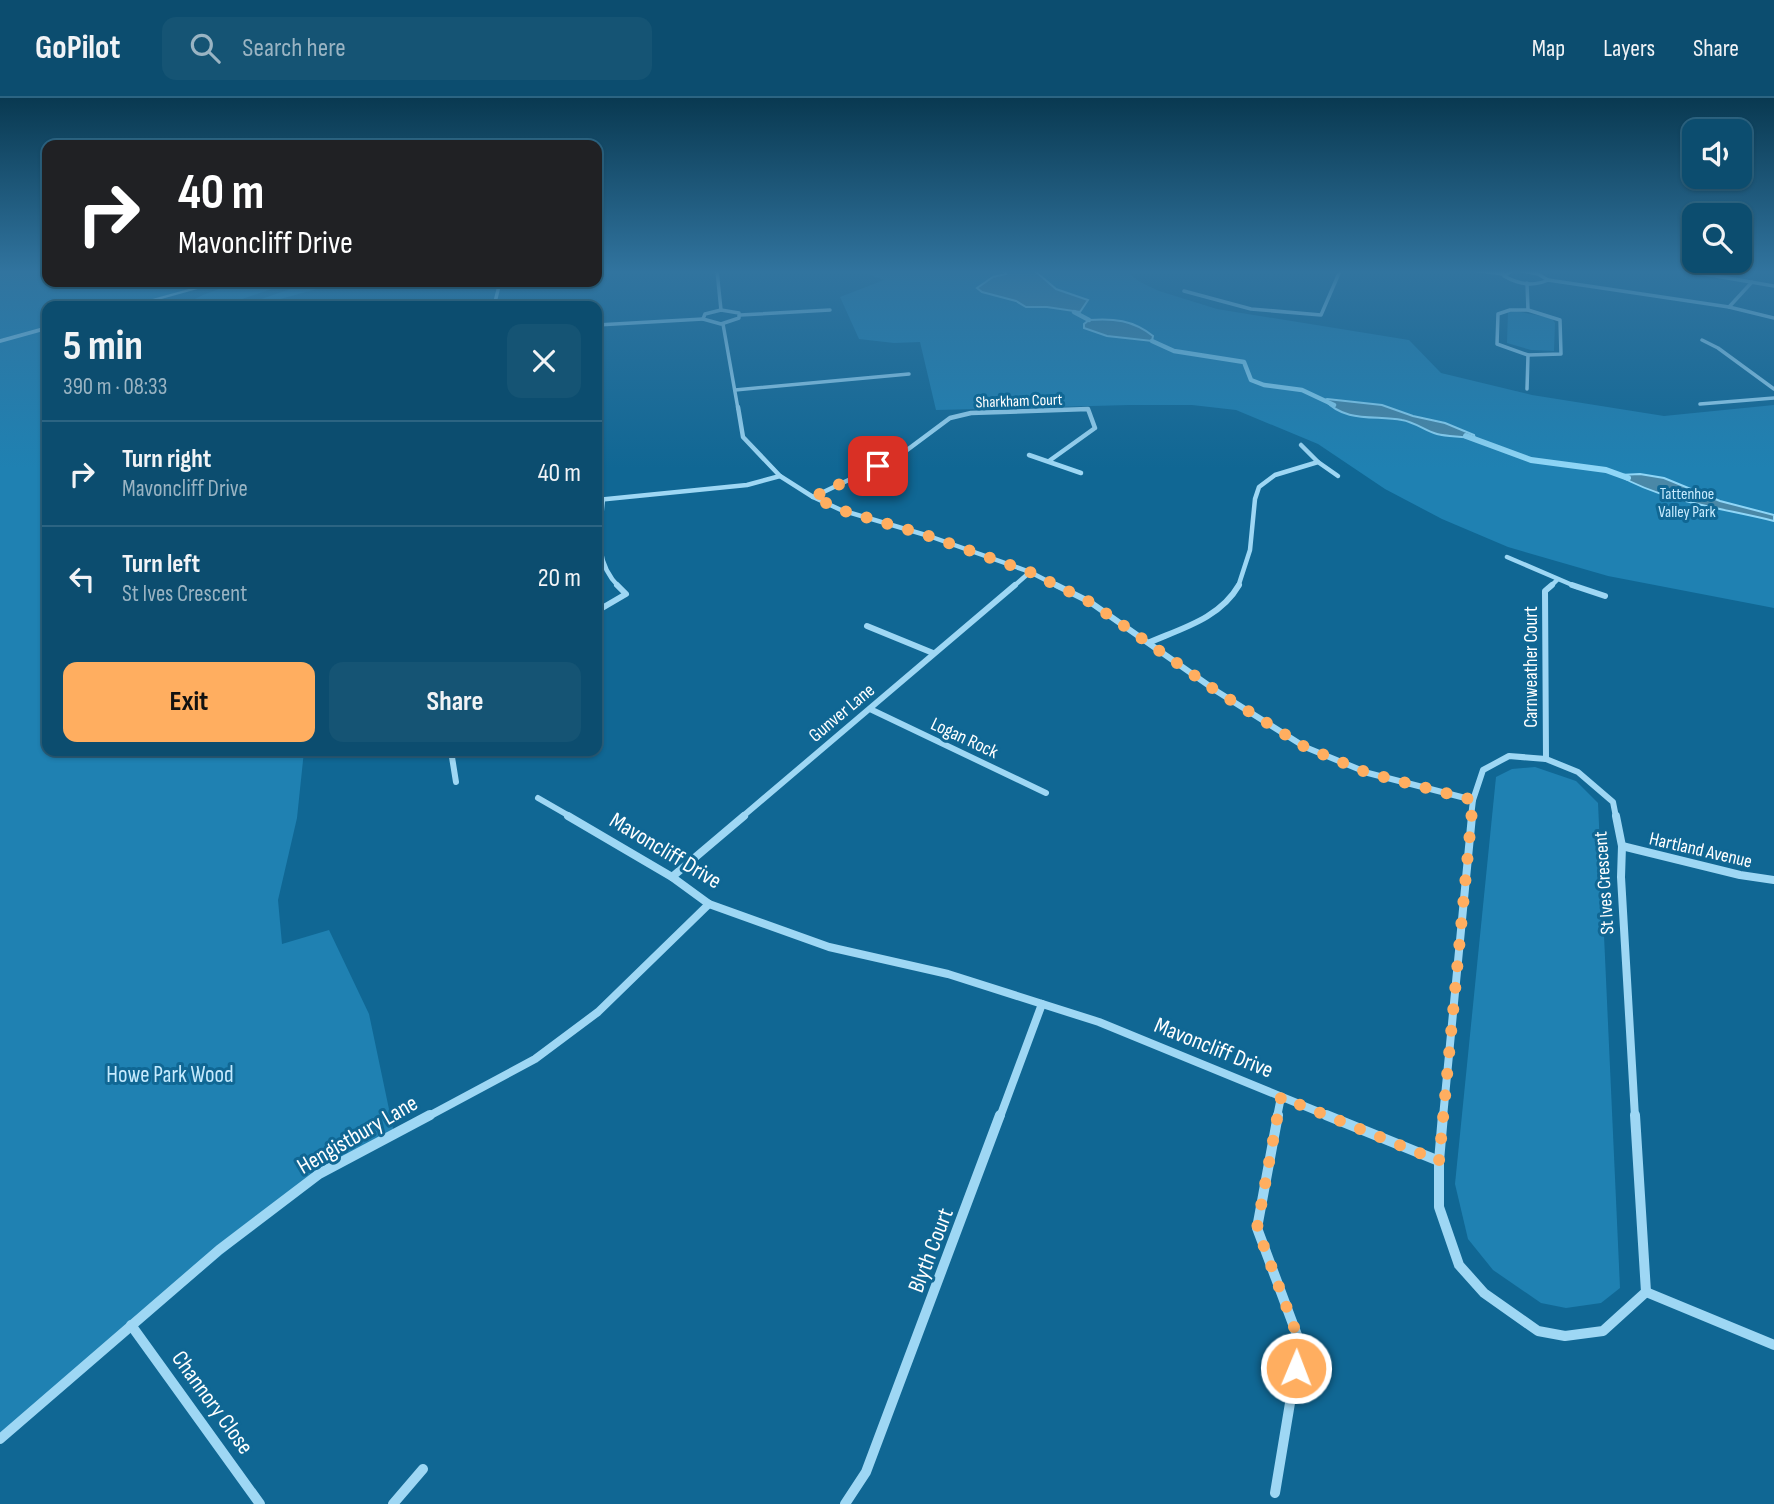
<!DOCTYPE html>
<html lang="en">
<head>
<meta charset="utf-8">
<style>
	body { margin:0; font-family:"Sofia Sans Condensed",sans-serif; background:#155474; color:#f1f3f6; height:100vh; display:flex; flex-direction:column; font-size:26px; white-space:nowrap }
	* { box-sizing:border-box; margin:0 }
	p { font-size:23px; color:#9ab4c3 }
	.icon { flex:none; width:38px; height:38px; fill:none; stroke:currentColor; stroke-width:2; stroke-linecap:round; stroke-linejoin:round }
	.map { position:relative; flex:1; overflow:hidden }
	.sheet { position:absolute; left:42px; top:203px; width:560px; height:455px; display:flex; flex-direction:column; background:#0c4d6f; border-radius:14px; box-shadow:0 2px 5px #0004,0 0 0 2px #2c6482 }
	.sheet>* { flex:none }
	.hud { position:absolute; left:42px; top:42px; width:560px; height:147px; border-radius:14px; box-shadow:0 2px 5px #0004,0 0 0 2px #2c6482; background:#202124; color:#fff; overflow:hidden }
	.buttons { position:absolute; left:1682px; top:21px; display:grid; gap:14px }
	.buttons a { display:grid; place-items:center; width:70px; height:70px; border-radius:14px; background:#0c4d6f; box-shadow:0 2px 5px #0004,0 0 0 2px #2c6482; font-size:35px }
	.pin { position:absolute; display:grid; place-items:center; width:60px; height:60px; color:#fff; margin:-30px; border-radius:14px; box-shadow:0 4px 10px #0006 }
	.me { position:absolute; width:77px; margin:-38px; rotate:1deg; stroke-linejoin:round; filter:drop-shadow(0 0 5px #0008) }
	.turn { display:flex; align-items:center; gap:24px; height:147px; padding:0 21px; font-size:32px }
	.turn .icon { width:91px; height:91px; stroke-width:2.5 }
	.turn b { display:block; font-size:49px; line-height:60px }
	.round { display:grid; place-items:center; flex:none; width:74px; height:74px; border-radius:14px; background:#155474 }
	.headline { display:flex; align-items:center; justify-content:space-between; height:119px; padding:0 21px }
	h1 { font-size:42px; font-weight:700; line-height:52px }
	.action { display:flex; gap:14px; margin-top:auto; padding:14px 21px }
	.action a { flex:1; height:80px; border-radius:14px; background:#ffae60; color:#111; font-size:28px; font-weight:700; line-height:80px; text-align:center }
	.action a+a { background:#155474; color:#f1f3f6 }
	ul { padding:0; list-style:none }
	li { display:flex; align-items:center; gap:21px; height:105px; padding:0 21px; border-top:2px solid #2c6482 }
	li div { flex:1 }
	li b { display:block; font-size:26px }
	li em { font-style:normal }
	header { display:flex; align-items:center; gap:42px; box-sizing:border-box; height:98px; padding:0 35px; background:#0c4d6f; border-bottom:2px solid #2c6482 }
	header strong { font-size:33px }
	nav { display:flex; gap:38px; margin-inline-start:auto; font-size:24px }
	.search { width:490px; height:63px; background:#155474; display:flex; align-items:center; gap:18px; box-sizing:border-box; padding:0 24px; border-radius:14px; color:#9ab4c3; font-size:26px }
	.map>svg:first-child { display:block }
</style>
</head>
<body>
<header>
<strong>GoPilot</strong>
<div class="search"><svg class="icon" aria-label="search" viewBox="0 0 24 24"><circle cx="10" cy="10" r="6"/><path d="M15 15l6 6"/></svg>Search here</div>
<nav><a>Map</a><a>Layers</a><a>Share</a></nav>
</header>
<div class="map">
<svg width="1774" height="1406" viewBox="0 0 1774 1406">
	<rect width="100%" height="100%" fill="#106794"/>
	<!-- green -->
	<g fill="#1f81b2">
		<polygon points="0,173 47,173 47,184 217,185 125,208 47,208 47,228 0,241"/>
		<polygon points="861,173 1127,173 1140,184 1159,193 1217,211 1409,242 1441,275 1532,297 1664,318 1774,307 1774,510 1608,478 1508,449 1442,421 1385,391 1318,346 1236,312 1192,307 1129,307 936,312 920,244 894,245 859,241 840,199 884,182"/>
		<polygon points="238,184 292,184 222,208 181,208 203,197"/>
		<polygon points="311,184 342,184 255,208 241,208"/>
		<polygon points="1515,213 1552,220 1555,225 1554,253 1531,252 1507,245 1508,214"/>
		<polygon points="47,230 47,653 304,653 297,720 278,802 282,846 329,832 369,916 394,1035 319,1076 0,1341 0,243"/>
		<polygon points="1535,669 1576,683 1598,705 1620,1190 1601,1205 1566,1210 1541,1205 1493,1172 1468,1141 1455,1086 1496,679 1512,671"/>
	</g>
	<!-- water -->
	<g fill="#4a88a7" stroke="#8fd6f7" stroke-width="2">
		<polygon points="1003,173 1035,173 1056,191 1088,202 1080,214 1047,209 1026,209 1016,203 982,194 977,190 993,179 1006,176"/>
		<path d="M1089 222C1113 220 1133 222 1153 238L1152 243 1107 238 1084 230V226Z"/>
		<path d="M1327 301 1382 307 1413 318 1445 325 1474 337 1475 341C1462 338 1449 339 1437 336 1425 333 1415 324 1402 322 1376 317 1345 325 1325 302Z"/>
		<path d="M1640 376 1664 380 1720 403 1774 417V423C1722 410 1665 404 1618 377Z"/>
	</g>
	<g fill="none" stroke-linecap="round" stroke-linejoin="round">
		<!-- stream-far1 -->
		<g stroke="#8fd6f7" stroke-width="4.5">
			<polyline points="1074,214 1089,222"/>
			<polyline points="1152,243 1174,253 1244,264 1251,282 1264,287 1302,292 1334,307"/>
		</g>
		<!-- stream -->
		<polyline stroke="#8fd6f7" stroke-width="6" points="1466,338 1531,362 1606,372 1628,380"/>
		<!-- minor-far4 -->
		<g stroke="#9ed7f4" stroke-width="3.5">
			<polyline points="717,173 721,212"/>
			<polyline points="1478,173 1504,176"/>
			<path d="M1512 173 1504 178C1518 186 1533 189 1548 182L1538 176 1522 173"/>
			<polyline points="1687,173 1774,188"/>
			<polyline points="1548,182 1729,209 1774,220"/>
			<polyline points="1527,185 1528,212"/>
			<polyline points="1184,193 1251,211 1321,217 1340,173"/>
			<polyline points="494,208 500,184"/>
			<polyline points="1729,209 1752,184"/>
			<polygon points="721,212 739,215 739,220 721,226 703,221 705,216"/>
			<polygon points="1510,212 1528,212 1560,222 1561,256 1528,257 1497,246 1498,216"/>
			<polyline points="740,217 830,212"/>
			<polyline points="723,226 738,311"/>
			<polyline points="597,227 703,221"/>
			<polyline points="1702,242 1718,250 1774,291"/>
			<polyline points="1527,291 1528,257"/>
			<polyline points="735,292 909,276"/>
			<polyline points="1700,306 1774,300"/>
		</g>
		<!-- minor-far3 -->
		<g stroke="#9ed7f4" stroke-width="4.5">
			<polyline points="738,309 743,339 780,378 813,399 841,412 929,438 1030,474 1059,489"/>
			<polyline points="1301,347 1318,364 1338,378"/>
			<polyline points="1029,357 1081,375"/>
			<polyline points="813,399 899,358 950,320 971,315 1088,311 1095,330 1049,363"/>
			<path d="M603 401C600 434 593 463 619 489"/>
			<polyline points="597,402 747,387 780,378"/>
			<polyline points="1507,459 1577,489"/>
			<polyline points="1013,489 1030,474"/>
			<polyline points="1238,489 1250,452 1255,401 1259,389 1275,377 1318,364"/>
			<polyline points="1550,489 1557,482"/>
		</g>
		<!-- minor-far2 -->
		<g stroke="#9ed7f4" stroke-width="6">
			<polyline points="1056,487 1090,504 1218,594 1305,649 1368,675 1473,702"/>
			<polyline points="1572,487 1605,498"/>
			<polyline points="597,513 626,496 617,487"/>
			<polyline points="867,528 933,555"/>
			<path d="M1150 544C1183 530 1220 520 1239 487"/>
			<polyline points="870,611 1046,695"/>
			<polyline points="451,653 456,684"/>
			<polyline points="1546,661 1545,493 1552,487"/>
			<polyline points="538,700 571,719"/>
			<polyline points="742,719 1015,487"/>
			<polyline points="1471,719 1473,702 1483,672 1509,658 1546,661 1578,674 1613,704 1616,719"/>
		</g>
		<!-- minor-far1 -->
		<g stroke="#9ed7f4" stroke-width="8">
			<polyline points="568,718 672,779 709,806 829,849 948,876 1099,924 1331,1019"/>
			<polyline points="1616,718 1622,748 1621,779 1635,1019"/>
			<polyline points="1622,748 1740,777 1774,782"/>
			<polyline points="672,779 744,718"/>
			<polyline points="427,1019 535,961 598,914 709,806"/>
			<polyline points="1000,1019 1042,906"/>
			<polyline points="1277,1019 1281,999"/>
			<polyline points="1443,1019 1472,718"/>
		</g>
		<!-- minor -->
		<g stroke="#9ed7f4" stroke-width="10">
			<polyline points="1326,1017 1439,1063"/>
			<polyline points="1443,1017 1439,1063 1439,1109 1459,1167 1484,1195 1538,1233 1565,1238 1603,1233 1646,1194 1635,1017"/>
			<polyline points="1646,1194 1774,1247"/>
			<polyline points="131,1227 260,1406"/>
			<polyline points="0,1341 219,1152 319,1076 430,1017"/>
			<polyline points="1275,1395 1300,1245 1257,1130 1278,1017"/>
			<polyline points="393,1406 423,1371"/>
			<polyline points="845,1406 866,1374 1000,1017"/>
		</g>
		<!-- tertiary -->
		<g fill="#9ed7f4" fill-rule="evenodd">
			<polygon points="214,184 223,184 136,208 127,208"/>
			<polygon points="47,228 47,232 0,245 0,241"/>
		</g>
	</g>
	<!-- sky -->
	<linearGradient id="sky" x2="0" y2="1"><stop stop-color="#093951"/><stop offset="0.47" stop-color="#31749f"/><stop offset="1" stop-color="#31749f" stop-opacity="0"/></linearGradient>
	<rect width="1774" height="370" fill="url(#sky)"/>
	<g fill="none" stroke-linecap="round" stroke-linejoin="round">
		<!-- route -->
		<polyline stroke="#ffae60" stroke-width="12" stroke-dasharray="0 21.6" points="878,368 813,399 841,412 929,438 1030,474 1090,504 1218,594 1305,649 1368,675 1473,702 1439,1063 1281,999 1257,1130 1300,1245 1296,1270"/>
	</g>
	<g text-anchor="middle" stroke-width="6" stroke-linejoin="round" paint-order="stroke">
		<!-- far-street labels -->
		<g font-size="16" fill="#fff" stroke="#106794">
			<text transform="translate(1019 302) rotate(-2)" y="6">Sharkham Court</text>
		</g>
		<!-- far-park labels -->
		<g font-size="16" fill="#c6ebfe" stroke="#106794">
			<text x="1687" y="401">Tattenhoe<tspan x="1687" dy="18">Valley Park</tspan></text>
		</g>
		<!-- street labels -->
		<g font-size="19" fill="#fff" stroke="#106794">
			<text transform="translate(1530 569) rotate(-90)" y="7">Carnweather Court</text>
			<text transform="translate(841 614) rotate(-40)" y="7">Gunver Lane</text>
			<text transform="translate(965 639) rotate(25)" y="7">Logan Rock</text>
			<text transform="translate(1701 751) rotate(13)" y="7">Hartland Avenue</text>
			<text transform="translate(1603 785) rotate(-94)" y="7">St Ives Crescent</text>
		</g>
		<!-- near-street labels -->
		<g font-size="23" fill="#fff" stroke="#106794">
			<text transform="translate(666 752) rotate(31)" y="8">Mavoncliff Drive</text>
			<text transform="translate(1214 949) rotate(22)" y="8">Mavoncliff Drive</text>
			<text transform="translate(357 1036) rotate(-30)" y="8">Hengistbury Lane</text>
			<text transform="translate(930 1152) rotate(-69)" y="8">Blyth Court</text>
			<text transform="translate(213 1304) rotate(54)" y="8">Channory Close</text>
		</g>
		<!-- near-park labels -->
		<g font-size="23" fill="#c6ebfe" stroke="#106794">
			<text x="170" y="984">Howe Park Wood</text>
		</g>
	</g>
</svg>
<div class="buttons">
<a><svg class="icon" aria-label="sound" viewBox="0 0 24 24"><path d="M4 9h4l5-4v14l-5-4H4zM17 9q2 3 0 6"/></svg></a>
<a><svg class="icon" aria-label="search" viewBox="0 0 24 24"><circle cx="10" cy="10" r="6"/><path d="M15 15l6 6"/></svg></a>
</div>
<div class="pin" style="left:878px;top:368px;background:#d93025"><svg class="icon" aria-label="arrive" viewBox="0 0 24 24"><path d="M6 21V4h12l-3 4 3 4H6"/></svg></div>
<svg class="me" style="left:1296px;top:1270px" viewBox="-20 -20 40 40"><circle r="17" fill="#ffae60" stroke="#fff" stroke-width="3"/><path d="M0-11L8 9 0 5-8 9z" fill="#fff"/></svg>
<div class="hud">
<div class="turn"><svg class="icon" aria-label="right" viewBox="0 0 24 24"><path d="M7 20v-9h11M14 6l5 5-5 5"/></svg><div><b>40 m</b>Mavoncliff Drive</div></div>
</div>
<section class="sheet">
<div class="headline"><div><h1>5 min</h1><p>390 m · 08:33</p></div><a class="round"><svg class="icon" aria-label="close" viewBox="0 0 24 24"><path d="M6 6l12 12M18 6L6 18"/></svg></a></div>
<ul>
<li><svg class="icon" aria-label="right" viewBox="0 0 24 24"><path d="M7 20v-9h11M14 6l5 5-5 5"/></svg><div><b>Turn right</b><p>Mavoncliff Drive</p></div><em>40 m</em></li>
<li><svg class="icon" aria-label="left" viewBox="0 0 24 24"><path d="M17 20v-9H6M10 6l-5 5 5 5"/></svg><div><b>Turn left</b><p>St Ives Crescent</p></div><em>20 m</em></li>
</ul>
<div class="action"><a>Exit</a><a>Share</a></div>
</section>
</div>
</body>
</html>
